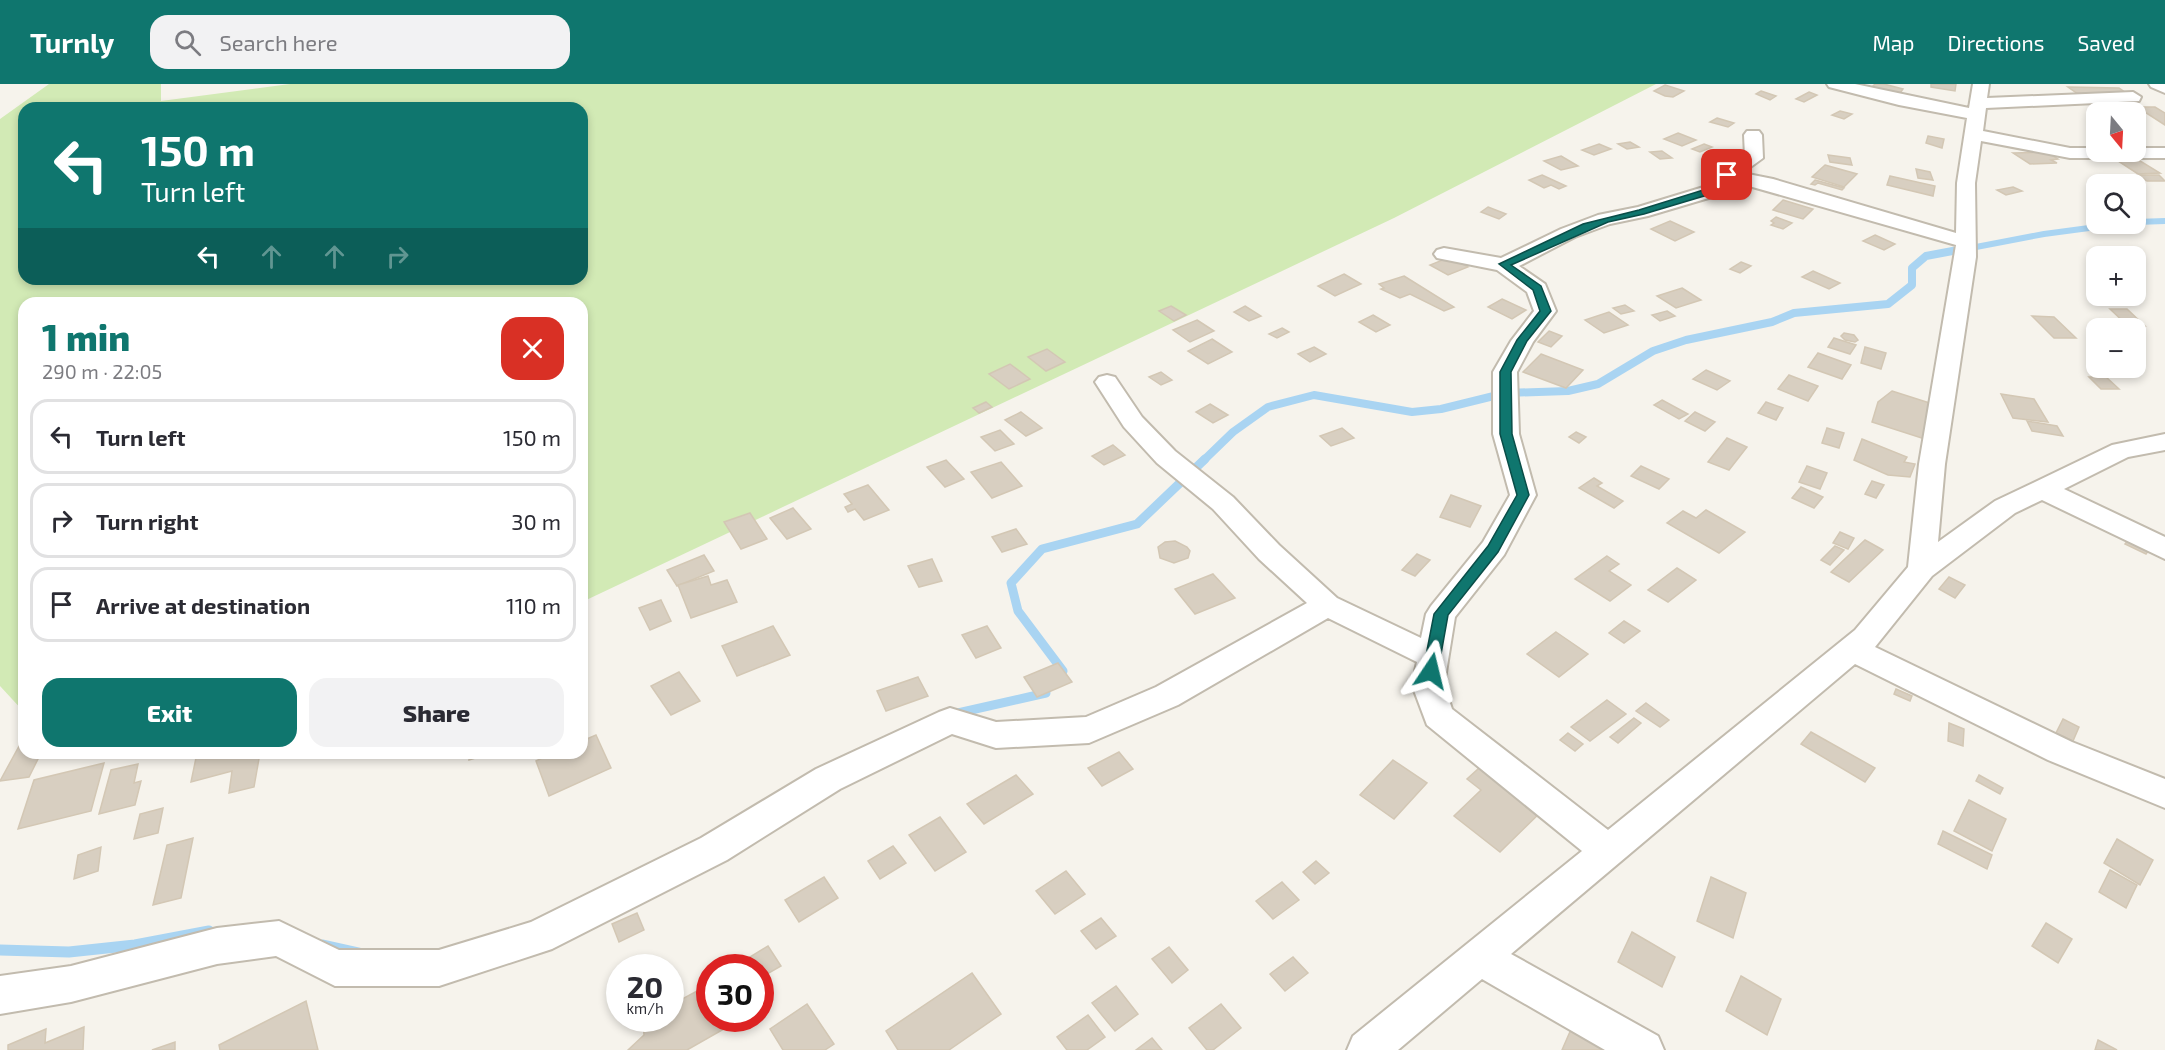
<!DOCTYPE html>
<html lang="en">
<head>
<meta charset="utf-8">
<style>
	body { margin:0; font-family:"Exo 2",sans-serif; background:#f2f2f3; color:#2b2b33; height:100vh; display:flex; flex-direction:column; font-size:22px; white-space:nowrap }
	* { box-sizing:border-box; margin:0 }
	p { font-size:20px; color:#7c7c81 }
	.icon { flex:none; width:33px; height:33px; fill:none; stroke:currentColor; stroke-width:2; stroke-linecap:round; stroke-linejoin:round }
	.map { position:relative; flex:1; overflow:hidden }
	.side { position:absolute; left:18px; top:213px; width:570px; height:462px; display:flex; flex-direction:column; background:#fff; border-radius:18px; box-shadow:0 3px 9px #0003 }
	.side>* { flex:none }
	.top-card { position:absolute; left:18px; top:18px; width:570px; height:183px; border-radius:18px; box-shadow:0 3px 9px #0003; background:#0f766e; color:#fff; overflow:hidden }
	.needle { width:39px; rotate:162deg }
	.tools { position:absolute; left:2086px; top:18px; display:grid; gap:12px }
	.tools a { display:grid; place-items:center; width:60px; height:60px; border-radius:12px; background:#fff; box-shadow:0 3px 9px #0003; font-size:30px }
	.speed { position:absolute; left:606px; top:870px; display:flex; gap:12px; font-size:30px; font-weight:700; text-align:center }
	.speed>* { display:grid; place-content:center; width:78px; height:78px; border-radius:50%; background:#fff; box-shadow:0 3px 9px #0003; line-height:1 }
	.speed small { font-size:15px; font-weight:400 }
	.speed .limit { border:9px solid #d22; background:#fff; color:#111 }
	.pin { position:absolute; display:grid; place-items:center; width:51px; height:51px; color:#fff; margin:-26px; border-radius:12px; box-shadow:0 3px 9px #0006 }
	.me { position:absolute; width:66px; margin:-33px; rotate:10deg; stroke-linejoin:round; filter:drop-shadow(0 0 4px #0008) }
	.turn { display:flex; align-items:center; gap:21px; height:126px; padding:0 24px; font-size:27px }
	.turn .icon { width:78px; height:78px; stroke-width:2.5 }
	.turn b { display:block; font-size:42px; line-height:51px }
	.lanes { display:flex; align-items:center; height:57px; padding:0 24px; background:#0003; justify-content:center; gap:30px; direction:ltr }
	.lanes .off { opacity:.35 }
	.round { display:grid; place-items:center; flex:none; width:63px; height:63px; border-radius:18px; background:#f2f2f3 }
	.overview { display:flex; align-items:center; justify-content:space-between; height:102px; padding:0 24px }
	h1 { font-size:36px; font-weight:800; line-height:45px; color:#0f766e }
	.cta { display:flex; gap:12px; margin-top:auto; padding:12px 24px }
	.cta a { flex:1; height:69px; border-radius:18px; background:#0f766e; color:#fff; font-size:24px; font-weight:800; line-height:69px; text-align:center }
	.cta a+a { background:#f2f2f3; color:#2b2b33 }
	ul { padding:0; list-style:none }
	li { display:flex; align-items:center; gap:18px; height:75px; margin:0 12px 9px; padding:0 12px; border:3px solid #e1e1e2; border-radius:18px }
	li div { flex:1 }
	li b { display:block; font-size:22px }
	li em { font-style:normal }
	header { display:flex; align-items:center; gap:36px; box-sizing:border-box; height:84px; padding:0 30px; background:#0f766e; color:#fff }
	header strong { font-size:28px }
	nav { display:flex; gap:33px; margin-inline-start:auto; font-size:21px }
	.search { width:420px; height:54px; background:#f2f2f3; display:flex; align-items:center; gap:15px; box-sizing:border-box; padding:0 21px; border-radius:18px; color:#7c7c81; font-size:22px }
	.map>svg:first-child { display:block }
</style>
</head>
<body>
<header>
<strong>Turnly</strong>
<div class="search"><svg class="icon" aria-label="search" viewBox="0 0 24 24"><circle cx="10" cy="10" r="6"/><path d="M15 15l6 6"/></svg>Search here</div>
<nav><a>Map</a><a>Directions</a><a>Saved</a></nav>
</header>
<div class="map">
<svg width="2165" height="966" viewBox="0 0 2165 966">
	<rect width="100%" height="100%" fill="#f6f3ec"/>
	<!-- green -->
	<path fill="#d2eab5" fill-rule="evenodd" d="M49 0H161V17L290 0H1656L1394 134 582 518V219H24V628L0 602V35ZM24 24H582V195H24Z"/>
	<g fill="none" stroke-linecap="round" stroke-linejoin="round">
		<!-- stream-far3 -->
		<g stroke="#a9d4f2" stroke-width="6">
			<polyline points="2136,138 2165,137"/>
			<polyline points="1950,168 2044,150 2119,140"/>
		</g>
		<!-- stream-far2 -->
		<polyline stroke="#a9d4f2" stroke-width="8" points="1203,377 1233,348 1268,323 1314,311 1412,328 1441,325 1506,309 1568,307 1598,300 1653,267 1686,256 1772,238 1794,229 1888,220 1912,201 1912,184 1926,172 1958,166"/>
		<!-- stream-far1 -->
		<g stroke="#a9d4f2" stroke-width="9">
			<polyline points="1063,587 1018,527 1011,499 1042,465 1137,440 1205,375"/>
			<polyline points="949,631 1046,609"/>
		</g>
		<!-- stream -->
		<g stroke="#a9d4f2" stroke-width="11">
			<polyline points="323,861 359,869"/>
			<polyline points="0,866 69,868 135,861 209,847"/>
		</g>
	</g>
	<!-- building -->
	<g fill="#d8cfc1" stroke="#d3c7b4" stroke-width="1.5">
		<polygon points="1875,0 1884,0 1903,5 1898,12 1870,5"/>
		<polygon points="1931,0 1956,0 1955,7 1931,3"/>
		<polygon points="1665,1 1684,7 1673,13 1665,12 1654,7"/>
		<polygon points="2068,3 2119,4 2129,11 2078,10"/>
		<polygon points="1761,7 1776,12 1770,16 1756,10"/>
		<polygon points="1809,8 1817,11 1804,18 1796,15"/>
		<polygon points="2137,23 2155,23 2165,29 2165,41"/>
		<polygon points="1840,27 1852,30 1844,35 1832,31"/>
		<polygon points="1717,34 1734,39 1728,43 1710,38"/>
		<polygon points="1678,49 1696,56 1682,62 1664,55"/>
		<polygon points="1928,52 1944,55 1942,64 1926,59"/>
		<polygon points="1630,58 1639,63 1627,65 1618,60"/>
		<polygon points="1599,60 1611,65 1594,71 1582,66"/>
		<polygon points="1704,60 1712,63 1700,68 1692,65"/>
		<polygon points="1662,67 1672,74 1660,75 1650,68"/>
		<polygon points="2047,68 2058,75 2051,76 2057,79 2030,80 2013,69"/>
		<polygon points="1828,71 1850,74 1852,81 1830,78"/>
		<polygon points="1561,72 1578,82 1561,86 1544,77"/>
		<polygon points="2115,75 2137,75 2160,89 2138,90"/>
		<polygon points="1825,81 1857,90 1844,103 1812,93"/>
		<polygon points="1916,85 1930,88 1933,96 1918,94"/>
		<polygon points="1542,91 1566,102 1559,105 1551,101 1544,104 1529,96"/>
		<polygon points="2138,91 2159,91 2165,97 2147,97"/>
		<polygon points="1890,92 1935,102 1933,112 1887,101"/>
		<polygon points="1815,96 1844,104 1842,106 1818,99 1815,101 1811,100"/>
		<polygon points="2013,103 2022,107 2006,111 1997,106"/>
		<polygon points="1783,116 1813,125 1803,135 1773,126"/>
		<polygon points="1488,123 1506,130 1499,135 1481,128"/>
		<polygon points="1776,133 1792,139 1783,145 1771,141 1774,139 1771,137"/>
		<polygon points="1670,137 1694,148 1675,157 1651,145"/>
		<polygon points="1875,151 1895,160 1884,166 1863,157"/>
		<polygon points="1450,173 1468,183 1448,191 1430,181"/>
		<polygon points="1741,178 1751,182 1740,189 1730,185"/>
		<polygon points="1813,187 1840,199 1829,205 1802,193"/>
		<polygon points="1344,190 1361,200 1335,212 1318,202"/>
		<polygon points="1404,192 1454,223 1444,227 1410,210 1400,214 1381,205 1384,204 1379,200"/>
		<polygon points="1682,204 1701,216 1676,224 1657,212"/>
		<polygon points="1502,215 1526,226 1512,235 1488,223"/>
		<polygon points="1625,221 1634,227 1621,230 1613,224"/>
		<polygon points="1171,222 1186,231 1174,237 1159,227"/>
		<polygon points="1245,222 1261,232 1249,237 1234,228"/>
		<polygon points="2110,225 2127,225 2145,242 2128,242"/>
		<polygon points="1667,227 1675,232 1660,237 1652,231"/>
		<polygon points="1609,228 1628,241 1604,249 1585,236"/>
		<polygon points="1373,231 1390,241 1376,248 1359,238"/>
		<polygon points="2032,232 2054,233 2076,254 2054,254"/>
		<polygon points="1197,236 1214,247 1190,258 1173,246"/>
		<polygon points="1282,244 1289,248 1277,254 1269,250"/>
		<polygon points="1549,247 1562,252 1551,263 1538,258"/>
		<polygon points="1844,249 1854,251 1858,256 1855,258 1845,256 1841,252"/>
		<polygon points="1834,254 1856,261 1850,270 1828,263"/>
		<polygon points="1212,255 1232,268 1208,280 1188,267"/>
		<polygon points="1314,263 1326,270 1310,278 1298,270"/>
		<polygon points="1865,263 1886,269 1881,285 1861,279"/>
		<polygon points="1047,265 1065,278 1046,287 1028,273"/>
		<polygon points="1818,269 1851,281 1842,295 1808,283"/>
		<polygon points="1541,270 1583,286 1566,304 1523,288"/>
		<polygon points="1010,280 1030,295 1009,305 989,290"/>
		<polygon points="1706,286 1730,297 1717,306 1693,295"/>
		<polygon points="1161,288 1172,296 1161,301 1149,293"/>
		<polygon points="1789,291 1818,302 1808,317 1778,305"/>
		<polygon points="2089,293 2106,293 2119,305 2101,305"/>
		<polygon points="1892,307 1936,321 1928,356 1872,338 1878,318"/>
		<polygon points="2001,310 2034,315 2048,338 2013,334"/>
		<polygon points="1662,316 1688,330 1679,335 1654,321"/>
		<polygon points="986,318 992,323 979,329 973,324"/>
		<polygon points="1766,318 1783,324 1776,336 1758,329"/>
		<polygon points="1210,320 1228,331 1213,339 1196,328"/>
		<polygon points="1021,328 1042,344 1026,352 1005,336"/>
		<polygon points="1695,328 1715,338 1705,347 1685,337"/>
		<polygon points="2027,337 2057,342 2063,352 2032,347"/>
		<polygon points="1342,344 1354,354 1331,362 1320,352"/>
		<polygon points="1827,344 1844,349 1839,364 1822,359"/>
		<polygon points="1000,346 1014,360 995,367 981,353"/>
		<polygon points="1576,348 1586,353 1579,359 1569,353"/>
		<polygon points="1727,354 1747,363 1729,386 1708,378"/>
		<polygon points="1862,355 1907,373 1904,378 1915,380 1910,393 1888,391 1854,376"/>
		<polygon points="1113,361 1125,371 1104,381 1092,372"/>
		<polygon points="946,376 964,395 945,403 927,383"/>
		<polygon points="1001,378 1022,402 992,414 971,388"/>
		<polygon points="1641,382 1669,395 1659,405 1631,392"/>
		<polygon points="1807,382 1827,389 1820,405 1799,398"/>
		<polygon points="1594,394 1602,399 1597,402 1623,417 1614,424 1579,404"/>
		<polygon points="1872,397 1884,401 1876,414 1865,410"/>
		<polygon points="868,401 889,426 864,436 855,425 848,428 845,423 852,420 844,410"/>
		<polygon points="1801,403 1823,413 1814,424 1792,414"/>
		<polygon points="1451,411 1481,422 1470,443 1440,433"/>
		<polygon points="793,424 811,445 787,455 770,434"/>
		<polygon points="1706,426 1745,448 1719,469 1667,439 1683,427 1696,434"/>
		<polygon points="750,429 767,455 741,465 724,438"/>
		<polygon points="1016,445 1027,460 1002,468 992,453"/>
		<polygon points="1840,448 1854,454 1848,465 1833,459"/>
		<polygon points="2130,454 2151,463 2146,470 2125,460"/>
		<polygon points="1865,456 1883,466 1849,498 1831,488"/>
		<polygon points="1175,457 1187,463 1190,467 1188,474 1174,479 1160,474 1158,463 1165,458"/>
		<polygon points="1835,462 1844,466 1830,481 1821,476"/>
		<polygon points="1417,470 1430,476 1415,492 1402,486"/>
		<polygon points="704,471 714,487 677,502 667,486"/>
		<polygon points="1607,472 1619,480 1609,487 1631,501 1610,517 1575,495"/>
		<polygon points="932,475 942,497 919,503 908,482"/>
		<polygon points="1677,484 1696,496 1668,518 1648,506"/>
		<polygon points="1213,490 1235,514 1195,530 1175,505"/>
		<polygon points="708,492 711,501 727,496 737,518 691,534 678,501"/>
		<polygon points="1949,493 1965,501 1955,514 1939,505"/>
		<polygon points="661,516 671,537 650,546 639,524"/>
		<polygon points="1624,537 1640,547 1624,559 1609,549"/>
		<polygon points="773,542 790,571 737,592 722,562"/>
		<polygon points="987,542 1001,564 976,574 962,551"/>
		<polygon points="1556,548 1588,570 1559,593 1527,570"/>
		<polygon points="1058,579 1072,598 1037,613 1024,593"/>
		<polygon points="679,588 700,617 671,631 651,602"/>
		<polygon points="918,593 928,612 886,627 877,607"/>
		<polygon points="1896,605 1912,612 1910,617 1894,610"/>
		<polygon points="1607,616 1626,630 1590,657 1571,643"/>
		<polygon points="1646,619 1669,636 1660,643 1636,627"/>
		<polygon points="1634,634 1641,639 1618,659 1610,653"/>
		<polygon points="2063,635 2079,643 2073,657 2056,649"/>
		<polygon points="1949,639 1964,645 1963,662 1948,657"/>
		<polygon points="1811,648 1875,684 1865,698 1801,660"/>
		<polygon points="1568,649 1583,660 1575,667 1560,656"/>
		<polygon points="596,651 611,684 549,712 536,677 553,669 582,669 582,657"/>
		<polygon points="24,653 24,669 41,669 29,693 0,697"/>
		<polygon points="1119,668 1133,685 1102,702 1088,684"/>
		<polygon points="197,669 260,669 254,703 229,709 232,687 191,698"/>
		<polygon points="469,669 492,669 469,676"/>
		<polygon points="1489,675 1550,719 1500,768 1454,732 1481,706 1467,695"/>
		<polygon points="1393,676 1427,699 1394,735 1360,711"/>
		<polygon points="104,679 91,727 18,745 34,696"/>
		<polygon points="138,680 134,699 141,697 135,721 99,730 111,686"/>
		<polygon points="1016,691 1033,710 984,740 967,720"/>
		<polygon points="1979,691 2003,704 2000,710 1976,697"/>
		<polygon points="1969,716 2006,735 1992,767 1954,747"/>
		<polygon points="163,724 158,749 134,755 140,730"/>
		<polygon points="940,733 966,768 935,787 909,751"/>
		<polygon points="1943,747 1992,771 1987,785 1938,760"/>
		<polygon points="193,754 181,814 153,821 167,761"/>
		<polygon points="2117,755 2153,776 2140,801 2104,779"/>
		<polygon points="893,762 906,779 880,795 868,777"/>
		<polygon points="101,763 98,787 74,795 78,771"/>
		<polygon points="1316,777 1329,789 1315,800 1303,788"/>
		<polygon points="2110,786 2137,801 2126,824 2099,808"/>
		<polygon points="1066,787 1085,810 1055,830 1036,807"/>
		<polygon points="824,793 838,814 799,838 785,816"/>
		<polygon points="1711,793 1746,809 1733,854 1697,837"/>
		<polygon points="1282,798 1299,816 1273,835 1256,817"/>
		<polygon points="637,829 644,846 619,858 612,840"/>
		<polygon points="1101,834 1116,852 1096,865 1081,847"/>
		<polygon points="2046,839 2072,855 2058,879 2032,862"/>
		<polygon points="1632,848 1675,873 1662,903 1618,878"/>
		<polygon points="768,862 781,882 760,894 760,884 732,884"/>
		<polygon points="1169,863 1188,886 1172,899 1152,875"/>
		<polygon points="1293,873 1308,889 1285,907 1270,890"/>
		<polygon points="972,889 1001,930 949,966 898,966 886,947"/>
		<polygon points="1741,892 1781,915 1767,951 1726,927"/>
		<polygon points="710,900 710,934 728,934 731,941 687,966 628,966 644,951 643,934 670,934 670,916 675,919"/>
		<polygon points="1116,902 1138,930 1115,947 1092,919"/>
		<polygon points="306,917 318,966 220,966 219,961"/>
		<polygon points="807,920 834,960 825,966 783,966 770,945"/>
		<polygon points="1221,920 1241,944 1213,966 1207,966 1189,944"/>
		<polygon points="1088,931 1105,953 1087,966 1067,966 1057,953"/>
		<polygon points="84,943 83,966 8,966 8,961 46,945 45,959"/>
		<polygon points="1572,943 1611,966 1562,966"/>
		<polygon points="1152,954 1162,966 1136,966"/>
		<polygon points="2098,956 2117,966 2095,966"/>
		<polygon points="175,958 175,966 152,966"/>
	</g>
	<g fill="none" stroke-linecap="round" stroke-linejoin="round">
		<!-- minor casing -->
		<g stroke="#c2bbae" stroke-width="4">
			<g id="minor">
				<path d="M1827 0H1855L1969 24 1973 0H1989L1987 14 2133 8 2141 13 2139 17 1986 24 1983 47 2070 64H2097V68H2136V64H2165V74H2070L1981 57 1975 99 1976 173 1945 380 1938 458 1995 417 2033 399 2112 361 2165 350V366L2128 373 2064 405 2165 453V475L2042 416 2015 429 1932 492 1875 563 2072 658 2165 695V724L2048 676 1855 580 1511 870 1658 952 1664 966H1605L1482 895 1398 966H1347L1353 952 1582 767 1427 641 1412 601 1417 578 1328 534 1178 621 1089 659 996 664 952 650 840 705 727 776 552 865 439 902H335L276 872 217 880 71 918 0 930V892L71 882 217 844 279 837 339 866H439L531 838 701 754 816 685 939 628 950 624 996 638 1086 633 1156 603 1307 519 1259 475 1213 425 1157 379 1124 343 1095 298 1099 293 1107 291 1115 293 1142 333 1175 367 1233 413 1279 461 1337 514 1421 554 1426 530 1431 522 1483 458 1510 411 1493 350V288L1511 257 1534 227 1527 208 1497 186 1437 174 1434 170 1437 166 1444 164 1501 174 1561 145 1598 131 1638 123 1720 98 1718 91 1745 72 1744 51 1747 47H1759L1762 51 1763 74 1737 93 1748 90 1773 95 1956 149 1957 99 1967 34 1899 21 1829 3ZM1749 102 1956 161 1919 380 1908 483 1855 546 1608 746 1452 625 1444 601 1455 533 1504 471 1536 411 1519 350 1517 288 1533 258 1556 227 1545 200 1519 182 1575 153 1610 140 1648 132Z"/>
				<polygon points="2149,0 2165,0 2165,9 2151,3"/>
			</g>
		</g>
		<!-- minor -->
		<use href="#minor" fill="#fff" fill-rule="evenodd"/>
	</g>
	<!-- route -->
	<polygon fill="#0f766e" stroke="#0a4d48" stroke-width="1.5" points="1724,89 1730,89 1735,101 1734,103 1644,130 1608,138 1511,181 1541,202 1551,227 1527,257 1511,288 1512,350 1529,411 1498,468 1448,531 1438,587 1436,591 1425,591 1423,587 1434,530 1488,462 1517,411 1500,350 1500,288 1517,256 1540,227 1533,206 1499,180 1583,140 1639,126 1726,99"/>
</svg>
<div class="tools">
<a><svg class="needle" viewBox="-14 -14 28 28"><path d="M0-13l5 13h-10z" fill="#e53935"/><path d="M0 13l5-13h-10z" fill="#7c7c81"/></svg></a>
<a><svg class="icon" aria-label="search" viewBox="0 0 24 24"><circle cx="10" cy="10" r="6"/><path d="M15 15l6 6"/></svg></a>
<a>+</a>
<a>−</a>
</div>
<div class="speed"><div>20<small>km/h</small></div><div class="limit">30</div></div>
<div class="pin" style="left:1727px;top:91px;background:#d93025"><svg class="icon" aria-label="arrive" viewBox="0 0 24 24"><path d="M6 21V4h12l-3 4 3 4H6"/></svg></div>
<svg class="me" style="left:1431px;top:587px" viewBox="-20 -20 40 40"><path d="M0-17L14 15 0 8-14 15z" fill="#0f766e" stroke="#fff" stroke-width="4"/></svg>
<div class="top-card">
<div class="turn"><svg class="icon" aria-label="left" viewBox="0 0 24 24"><path d="M17 20v-9H6M10 6l-5 5 5 5"/></svg><div><b>150 m</b>Turn left</div></div>
<div class="lanes"><svg class="icon" aria-label="left" viewBox="0 0 24 24"><path d="M17 20v-9H6M10 6l-5 5 5 5"/></svg><svg class="icon off" aria-label="ahead" viewBox="0 0 24 24"><path d="M12 20V5M6 11l6-6 6 6"/></svg><svg class="icon off" aria-label="ahead" viewBox="0 0 24 24"><path d="M12 20V5M6 11l6-6 6 6"/></svg><svg class="icon off" aria-label="right" viewBox="0 0 24 24"><path d="M7 20v-9h11M14 6l5 5-5 5"/></svg></div>
</div>
<section class="side">
<div class="overview"><div><h1>1 min</h1><p>290 m · 22:05</p></div><a class="round" style="background:#d93025;color:#fff"><svg class="icon" aria-label="close" viewBox="0 0 24 24"><path d="M6 6l12 12M18 6L6 18"/></svg></a></div>
<ul>
<li><svg class="icon" aria-label="left" viewBox="0 0 24 24"><path d="M17 20v-9H6M10 6l-5 5 5 5"/></svg><div><b>Turn left</b></div><em>150 m</em></li>
<li><svg class="icon" aria-label="right" viewBox="0 0 24 24"><path d="M7 20v-9h11M14 6l5 5-5 5"/></svg><div><b>Turn right</b></div><em>30 m</em></li>
<li><svg class="icon" aria-label="arrive" viewBox="0 0 24 24"><path d="M6 21V4h12l-3 4 3 4H6"/></svg><div><b>Arrive at destination</b></div><em>110 m</em></li>
</ul>
<div class="cta"><a>Exit</a><a>Share</a></div>
</section>
</div>
</body>
</html>
